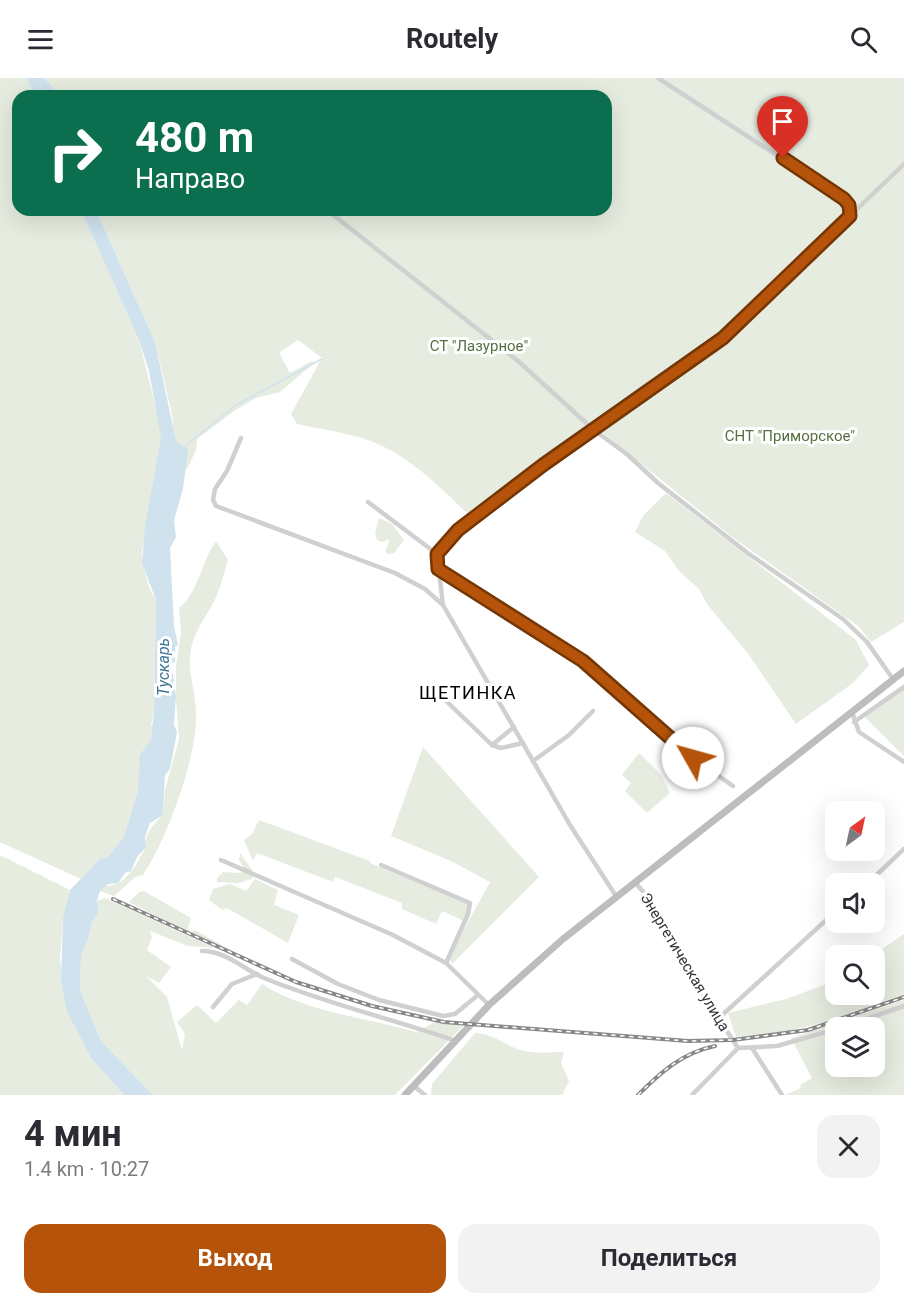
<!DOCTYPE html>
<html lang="ru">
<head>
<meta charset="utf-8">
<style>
	body { margin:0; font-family:Roboto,sans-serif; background:#f2f2f3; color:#2b2b33; height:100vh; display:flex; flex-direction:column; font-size:22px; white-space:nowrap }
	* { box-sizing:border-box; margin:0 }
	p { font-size:20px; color:#7c7c81 }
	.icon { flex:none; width:33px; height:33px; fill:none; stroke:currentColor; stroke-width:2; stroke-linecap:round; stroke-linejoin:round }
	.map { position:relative; height:1017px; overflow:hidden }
	.side { display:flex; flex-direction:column; background:#fff; flex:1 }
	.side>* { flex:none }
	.banner { position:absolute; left:12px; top:12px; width:600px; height:126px; border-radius:18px; box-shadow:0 6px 24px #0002; background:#0b6e4f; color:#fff; overflow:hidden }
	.needle { width:39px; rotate:33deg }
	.buttons { position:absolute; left:825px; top:723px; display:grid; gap:12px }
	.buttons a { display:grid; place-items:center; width:60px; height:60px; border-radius:12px; background:#fff; box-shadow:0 6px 24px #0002; font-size:30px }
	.pin { position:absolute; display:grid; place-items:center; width:51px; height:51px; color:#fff; margin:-62px -26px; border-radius:50% 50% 50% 0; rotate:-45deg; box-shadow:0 0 6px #0007 }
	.pin .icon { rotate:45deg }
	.me { position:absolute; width:66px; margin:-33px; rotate:308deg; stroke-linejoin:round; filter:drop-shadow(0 0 4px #0008) }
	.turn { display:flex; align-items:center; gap:21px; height:126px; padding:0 24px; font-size:27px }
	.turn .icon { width:78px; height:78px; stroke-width:2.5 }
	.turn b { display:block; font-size:42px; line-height:51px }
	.round { display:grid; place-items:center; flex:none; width:63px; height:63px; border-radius:18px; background:#f2f2f3 }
	.summary { display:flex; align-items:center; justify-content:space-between; height:102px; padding:0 24px }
	h1 { font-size:36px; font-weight:700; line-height:45px }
	.cta { display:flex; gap:12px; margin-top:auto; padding:12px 24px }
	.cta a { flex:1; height:69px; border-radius:18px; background:#b45309; color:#fff; font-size:24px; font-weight:700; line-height:69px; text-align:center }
	.cta a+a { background:#f2f2f3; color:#2b2b33 }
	header { display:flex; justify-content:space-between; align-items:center; height:78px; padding:0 24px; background:#fff; font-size:27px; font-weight:700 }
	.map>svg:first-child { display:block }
</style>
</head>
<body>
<header><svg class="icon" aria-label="menu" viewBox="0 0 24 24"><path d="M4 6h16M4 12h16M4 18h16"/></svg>Routely<svg class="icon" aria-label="search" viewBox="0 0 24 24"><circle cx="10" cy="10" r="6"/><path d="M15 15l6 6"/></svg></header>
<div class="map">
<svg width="904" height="1017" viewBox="0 0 904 1017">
	<rect width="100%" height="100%" fill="#fff"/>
	<!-- green -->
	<g fill="#e6ecdf" fill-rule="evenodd">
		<path d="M0 0H27L35 18H18V132H81L139 262 166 371 142 472C142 485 148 511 156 522L154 632 151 648 160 647 124 759 107 780 101 781 81 801 0 764Z"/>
		<path d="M44 0H904V544L871 564 858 548 731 458 598 351 475 443C443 412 408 375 365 361 343 354 319 351 297 346L291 336 322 280 298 262 279 275 290 295 312 283 314 285 280 314 256 320 234 333 197 361 196 372 187 391 183 392 175 373 172 336 155 264 96 132H606V18H61Z"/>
		<polygon points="666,415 856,562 869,587 853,605 796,646 749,577 707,526 699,511 679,493 665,473 635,454 643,438"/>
		<polygon points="379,440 392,446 404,462 394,475 388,476 385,473 389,464 388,461 383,464 377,462 375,455"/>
		<path d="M216 463 228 482C224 495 221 509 215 521 208 536 196 551 192 566 186 590 195 611 196 634 198 678 167 761 143 797L135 799 114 818 100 813C106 807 111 808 118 805 131 799 139 781 146 769 144 755 154 746 163 737L165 712 179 661 176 622V588L181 555 179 530C198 515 202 483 216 463Z"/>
		<polygon points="904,606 904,678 862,636"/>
		<polygon points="423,669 539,799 452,886 450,882 452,873 490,804 453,784 391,758"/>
		<polygon points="639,675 661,697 670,715 647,735 625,713 631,705 622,697"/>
		<polygon points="259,742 370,783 370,785 470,827 464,843 442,833 436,846 402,831 402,825 335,799 333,804 257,775 253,783 244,762 252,756"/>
		<polygon points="240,775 254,795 252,801 239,805 217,804 217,800 223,794 241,795 243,788 239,782"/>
		<polygon points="0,777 70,812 63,839 60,881 67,934 91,980 124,1017 0,1017"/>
		<polygon points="255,801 278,812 274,827 299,837 288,865 227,830 222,832 209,822 213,811 230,806 246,813"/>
		<polygon points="144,813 191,840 188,851 191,854 195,852 232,873 180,851 129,824 139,814"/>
		<path d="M105 820 215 870 188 868 150 853 152 859 147 872 171 889 159 905 146 898 167 919 182 972 185 956 177 944 197 927 216 945 239 922 247 927 262 906C305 934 368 940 416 954L435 944 463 948 395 1017H153L101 963 80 912 81 877 87 865 92 843 99 834 97 823Z"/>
		<polygon points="904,856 904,916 829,943 789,953 736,959 728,935 786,921 835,903 836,916 874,916 873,877"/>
		<path d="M904 922V1017H785L801 1010 800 1007 812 1000 791 960ZM836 950H874V988H836Z"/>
		<path d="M475 955C492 956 501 964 515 970 531 977 548 974 564 974L561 985 569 1003 562 1017H431L432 1006Z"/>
	</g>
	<!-- water -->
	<g fill="#cfe2ee">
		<polygon points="27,0 44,0 61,18 35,18"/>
		<polygon points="81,132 96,132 155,264 176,363 188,372 183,411 174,442 176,459 170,470 174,548 178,567 175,569 175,584 171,585 176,618 174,647 177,654 170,691 165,697 163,737 150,745 145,759 146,769 137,779 131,793 125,795 118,805 109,806 100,813 97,823 99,834 92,843 87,865 81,877 80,912 101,963 153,1017 124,1017 91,980 67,934 61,903 63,839 70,812 101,780 107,780 124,759 138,713 140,677 151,662 154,632 156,522 142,485 145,449 161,360 149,293 139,262"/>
	</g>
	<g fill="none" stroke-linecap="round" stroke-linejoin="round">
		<!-- stream -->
		<polyline stroke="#cfe2ee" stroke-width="1.5" points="184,369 236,327 322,281"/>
		<!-- minor -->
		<g stroke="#d0d0d0" stroke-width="4.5">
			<polyline points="658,0 844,121 849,127 850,138"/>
			<polyline points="327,132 518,283 594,352 628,377 658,405 749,476 843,541 867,564 893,601"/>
			<polyline points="241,360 227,393 215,411 213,422 216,428 395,495 425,511 443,527 570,747 616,818"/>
			<polyline points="368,424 437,476"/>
			<polyline points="438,491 583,583 682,672 733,708"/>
			<polyline points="443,527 437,476 458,452 543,387 723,260 904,86"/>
			<polyline points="444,621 492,667 501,670 523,665"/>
			<polyline points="852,634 859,654 904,684"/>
			<polyline points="854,644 904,609"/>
			<polyline points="492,667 514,649"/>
			<polyline points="533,683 569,657 593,633"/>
			<polyline points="221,782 393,857 446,885 489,927"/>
			<polyline points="381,787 470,825 468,836 446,885"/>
			<polyline points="635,804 654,827 698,909 738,970"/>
			<polyline points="867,806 904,771"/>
			<path d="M202 873C226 873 243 891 264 900 327 926 393 941 456 963"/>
			<polyline points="292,881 338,906 379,922 443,938 455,936 478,917"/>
			<polyline points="213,929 232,906 257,896"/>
			<polyline points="719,940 836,833"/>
			<polyline points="840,950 904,928"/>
			<polyline points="738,970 777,968 836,951"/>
			<polyline points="752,970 782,1017"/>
			<polyline points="414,1008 425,1017"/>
			<polyline points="692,1017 738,970"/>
		</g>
		<!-- secondary -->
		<polyline stroke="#bdbdbd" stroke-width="7" points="405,1017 489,927 563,861 904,593"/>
		<!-- rail casing -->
		<g stroke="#888" stroke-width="4">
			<g id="rail">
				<polyline points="113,821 296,904 372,928 444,944 688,963 733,962 808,952 904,919"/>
				<path d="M638 1017C661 994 682 975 715 968"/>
			</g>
		</g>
		<!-- rail -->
		<use href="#rail" stroke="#fff" stroke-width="1.5" stroke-dasharray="4.5" stroke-linecap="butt"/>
	</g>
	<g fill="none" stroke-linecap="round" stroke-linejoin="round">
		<!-- route casing -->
		<g stroke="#753606" stroke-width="15">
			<polyline id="route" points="693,680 583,583 438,491 437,476 458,452 543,387 723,260 850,138 849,127 844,121 783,80"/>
		</g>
		<!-- route -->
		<use href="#route" stroke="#b45309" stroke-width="10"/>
	</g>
	<g text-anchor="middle" stroke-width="6" stroke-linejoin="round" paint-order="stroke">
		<!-- park labels -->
		<g font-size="15" fill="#56703f" stroke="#fff">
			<text x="479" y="273">СТ "Лазурное"</text>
			<text x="790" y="363">СНТ "Приморское"</text>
		</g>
		<!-- street labels -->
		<g font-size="15" fill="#333" stroke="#fff">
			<text transform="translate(685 884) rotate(59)" y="5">Энергетическая улица</text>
		</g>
		<!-- water labels -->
		<g font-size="16" font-style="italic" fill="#3f7597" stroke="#fff">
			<text transform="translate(163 589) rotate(-90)" y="6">Тускарь</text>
		</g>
		<!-- quarter labels -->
		<g font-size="18" letter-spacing="1.5" fill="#000" stroke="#fff">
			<text x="468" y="621">ЩЕТИНКА</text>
		</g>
	</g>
</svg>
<div class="buttons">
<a><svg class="needle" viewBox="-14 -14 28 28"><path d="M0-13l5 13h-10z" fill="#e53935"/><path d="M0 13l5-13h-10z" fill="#7c7c81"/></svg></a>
<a><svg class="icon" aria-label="sound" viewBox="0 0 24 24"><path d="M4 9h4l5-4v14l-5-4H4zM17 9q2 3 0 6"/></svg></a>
<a><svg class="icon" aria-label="search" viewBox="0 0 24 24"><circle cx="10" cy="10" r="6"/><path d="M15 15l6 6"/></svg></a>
<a><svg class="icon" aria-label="layers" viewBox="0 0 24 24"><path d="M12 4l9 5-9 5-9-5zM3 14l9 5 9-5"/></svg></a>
</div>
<div class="pin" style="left:783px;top:80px;background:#d93025"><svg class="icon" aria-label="arrive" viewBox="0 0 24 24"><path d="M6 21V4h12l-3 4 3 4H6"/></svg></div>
<svg class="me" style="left:693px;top:680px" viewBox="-20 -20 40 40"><circle r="19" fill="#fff"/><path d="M0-13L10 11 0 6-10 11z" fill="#b45309"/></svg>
<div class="banner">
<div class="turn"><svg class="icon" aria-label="right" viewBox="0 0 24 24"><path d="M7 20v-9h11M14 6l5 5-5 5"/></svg><div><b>480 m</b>Направо</div></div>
</div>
</div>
<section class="side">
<div class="summary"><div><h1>4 мин</h1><p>1.4 km · 10:27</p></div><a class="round"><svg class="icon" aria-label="close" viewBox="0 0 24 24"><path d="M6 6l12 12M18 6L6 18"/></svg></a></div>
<div class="cta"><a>Выход</a><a>Поделиться</a></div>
</section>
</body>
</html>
